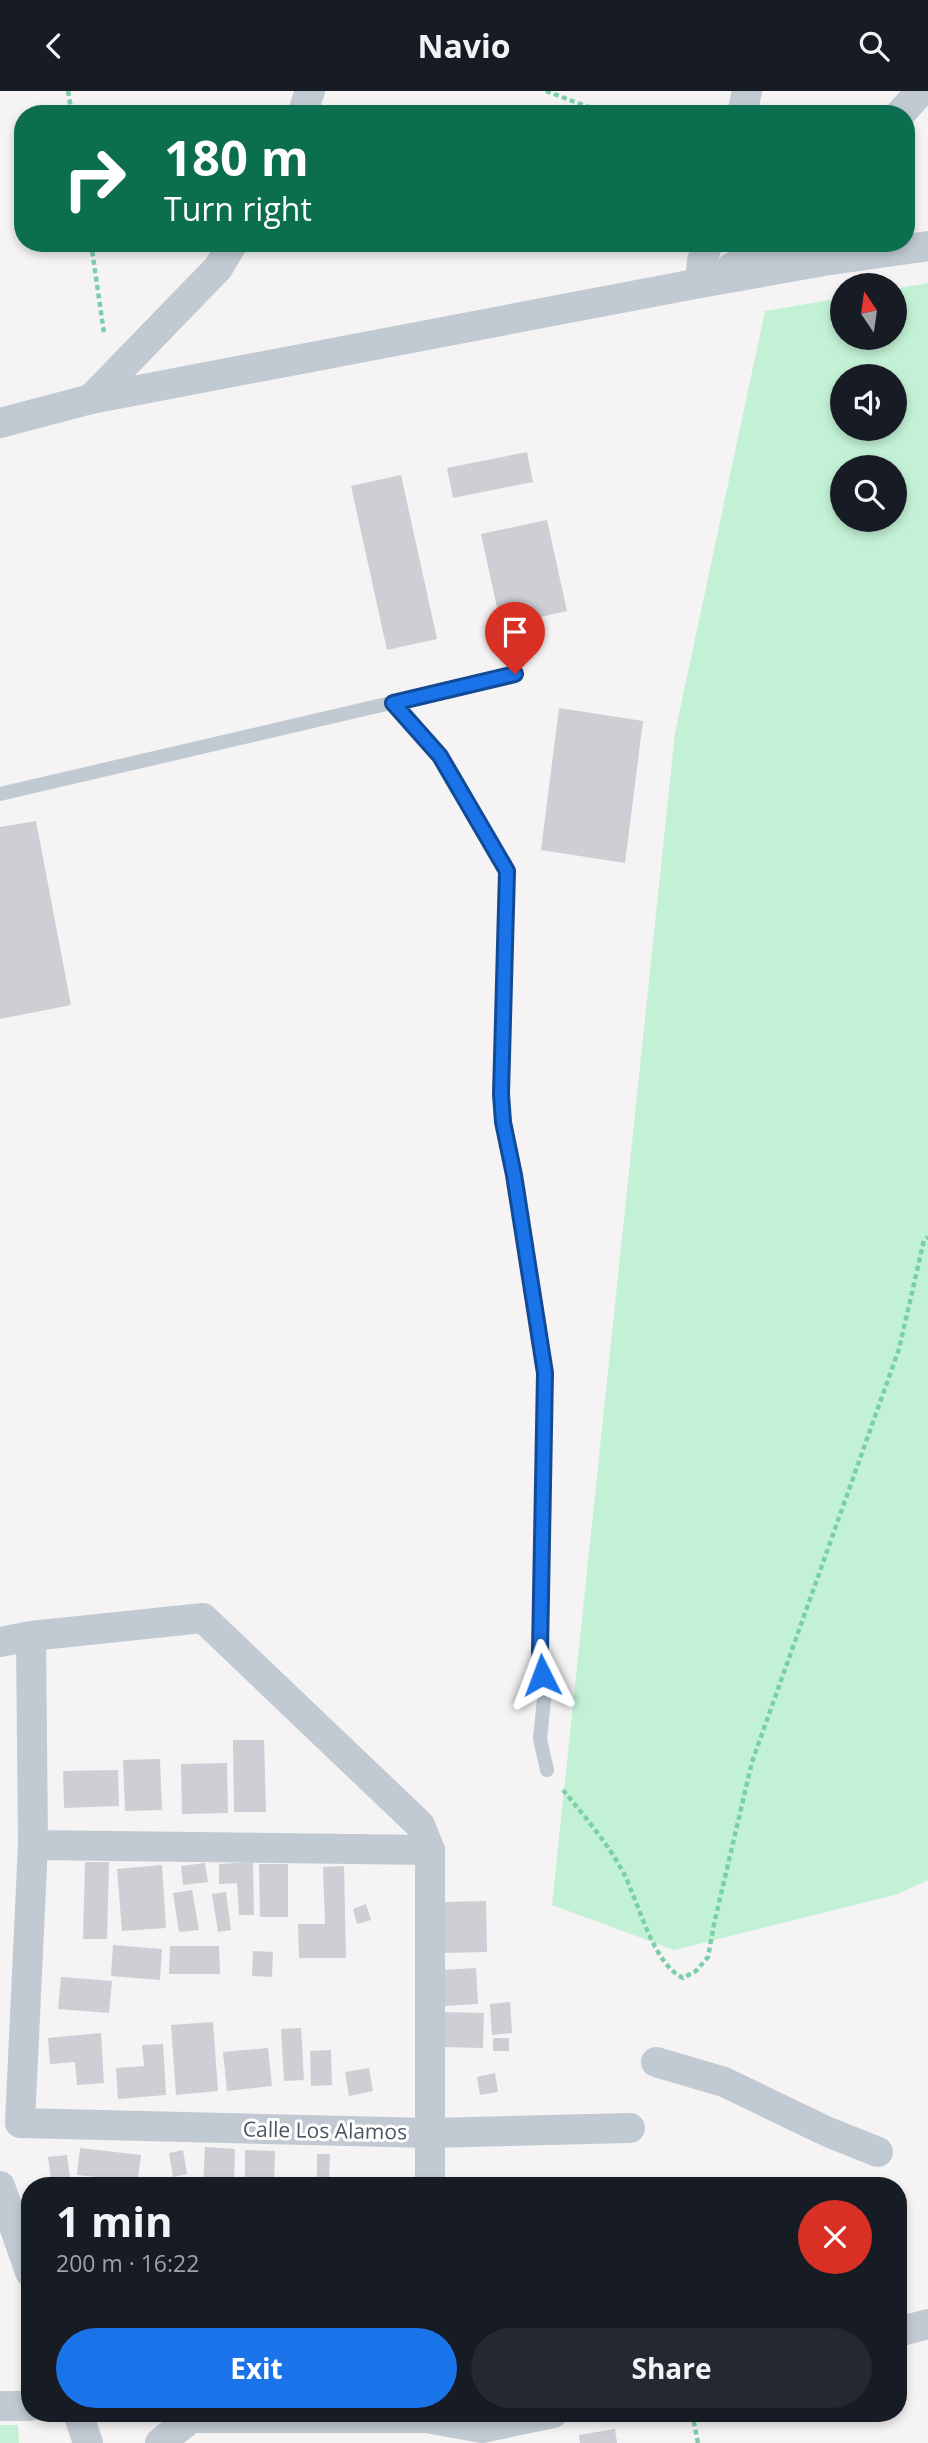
<!DOCTYPE html>
<html lang="en">
<head>
<meta charset="utf-8">
<style>
	body { margin:0; font-family:"Open Sans",sans-serif; background:#242831; color:#f1f3f6; height:100vh; display:flex; flex-direction:column; font-size:26px; white-space:nowrap }
	* { box-sizing:border-box; margin:0 }
	p { font-size:23px; color:#9ea1a6 }
	.icon { flex:none; width:38px; height:38px; fill:none; stroke:currentColor; stroke-width:2; stroke-linecap:round; stroke-linejoin:round }
	.map { position:relative; flex:1; overflow:hidden }
	.side { position:absolute; left:21px; top:2086px; width:886px; height:245px; display:flex; flex-direction:column; background:#171b24; border-radius:28px; box-shadow:0 4px 10px #0003 }
	.side>* { flex:none }
	.guide { position:absolute; left:14px; top:14px; width:901px; height:147px; border-radius:28px; box-shadow:0 4px 10px #0003; background:#0b6e4f; color:#fff; overflow:hidden }
	.needle { width:46px; rotate:347deg }
	.controls { position:absolute; left:830px; top:182px; display:grid; gap:14px }
	.controls a { display:grid; place-items:center; width:77px; height:77px; border-radius:50%; background:#171b24; box-shadow:0 4px 10px #0003; font-size:35px }
	.pin { position:absolute; display:grid; place-items:center; width:60px; height:60px; color:#fff; margin:-72px -30px; border-radius:50% 50% 50% 0; rotate:-45deg; box-shadow:0 0 7px #0007 }
	.pin .icon { rotate:45deg }
	.me { position:absolute; width:77px; margin:-38px; rotate:357deg; stroke-linejoin:round; filter:drop-shadow(0 0 5px #0008) }
	.turn { display:flex; align-items:center; gap:24px; height:147px; padding:0 35px; font-size:32px }
	.turn .icon { width:91px; height:91px; stroke-width:2.5 }
	.turn b { display:block; font-size:49px; line-height:60px }
	.round { display:grid; place-items:center; flex:none; width:74px; height:74px; border-radius:37px; background:#242831 }
	.head { display:flex; align-items:center; justify-content:space-between; height:119px; padding:0 35px }
	h1 { font-size:42px; font-weight:700; line-height:52px }
	.primary-button { display:flex; gap:14px; margin-top:auto; padding:14px 35px }
	.primary-button a { flex:1; height:80px; border-radius:42px; background:#1a73e8; color:#fff; font-size:28px; font-weight:700; line-height:80px; text-align:center }
	.primary-button a+a { background:#242831; color:#f1f3f6 }
	header { display:flex; justify-content:space-between; align-items:center; height:91px; padding:0 35px; background:#171b24; font-size:32px; font-weight:700 }
	.map>svg:first-child { display:block }
</style>
</head>
<body>
<header><svg class="icon" aria-label="back" viewBox="0 0 24 24"><path d="M15 5l-7 7 7 7"/></svg>Navio<svg class="icon" aria-label="search" viewBox="0 0 24 24"><circle cx="10" cy="10" r="6"/><path d="M15 15l6 6"/></svg></header>
<div class="map">
<svg width="928" height="2352" viewBox="0 0 928 2352">
	<rect width="100%" height="100%" fill="#f5f3f3"/>
	<!-- green -->
	<g fill="#c3f1d5" fill-rule="evenodd">
		<path d="M928 192V1789L898 1803 674 1859 552 1814 675 642 765 220 842 207V247H894V198ZM842 285H894V338H842ZM842 376H894V429H842Z"/>
		<polygon points="0,2334 18,2334 19,2352 0,2352"/>
	</g>
	<!-- building -->
	<g fill="#cdcfd5">
		<polygon points="527,361 533,391 453,407 447,377"/>
		<polygon points="401,384 437,548 387,559 351,395"/>
		<polygon points="547,429 567,520 501,535 481,443"/>
		<polygon points="559,617 643,630 625,772 541,759"/>
		<polygon points="36,730 71,914 0,928 0,736"/>
		<polygon points="233,1649 264,1649 266,1721 234,1721"/>
		<polygon points="160,1668 162,1719 125,1720 123,1669"/>
		<polygon points="227,1672 228,1722 182,1723 181,1673"/>
		<polygon points="118,1679 119,1715 64,1717 63,1680"/>
		<polygon points="85,1771 109,1771 107,1848 83,1848"/>
		<polygon points="253,1771 254,1824 239,1824 237,1792 219,1793 219,1773"/>
		<polygon points="205,1772 208,1791 183,1794 181,1775"/>
		<polygon points="259,1773 288,1773 288,1826 260,1826"/>
		<polygon points="162,1774 166,1837 122,1840 117,1778"/>
		<polygon points="344,1775 346,1867 299,1867 298,1833 325,1833 323,1776"/>
		<polygon points="192,1799 199,1839 179,1841 173,1802"/>
		<polygon points="226,1801 231,1839 218,1841 212,1803"/>
		<polygon points="486,1810 487,1861 444,1862 442,1811"/>
		<polygon points="366,1813 371,1829 357,1833 353,1818"/>
		<polygon points="113,1854 162,1858 160,1889 111,1885"/>
		<polygon points="170,1855 219,1855 220,1883 169,1883"/>
		<polygon points="253,1860 273,1861 272,1886 252,1885"/>
		<polygon points="476,1877 478,1913 444,1915 442,1879"/>
		<polygon points="61,1886 112,1890 109,1922 58,1918"/>
		<polygon points="510,1911 512,1942 492,1944 490,1913"/>
		<polygon points="444,1921 484,1922 483,1957 442,1956"/>
		<polygon points="213,1931 218,2000 176,2004 171,1934"/>
		<polygon points="301,1937 304,1989 284,1990 281,1938"/>
		<polygon points="101,1942 104,1992 77,1994 75,1971 50,1973 48,1947"/>
		<rect x="493" y="1947" width="16" height="13"/>
		<polygon points="163,1953 166,2004 118,2008 116,1977 144,1975 142,1954"/>
		<polygon points="268,1957 272,1995 227,2000 223,1961"/>
		<polygon points="331,1959 332,1994 311,1995 310,1960"/>
		<polygon points="369,1977 373,2000 349,2005 345,1981"/>
		<polygon points="495,1982 498,2001 480,2004 477,1986"/>
		<polygon points="205,2056 235,2058 234,2095 203,2095"/>
		<polygon points="80,2057 141,2064 137,2095 106,2095 107,2087 77,2084"/>
		<polygon points="183,2059 187,2083 173,2086 169,2062"/>
		<polygon points="245,2059 275,2060 274,2095 245,2095"/>
		<polygon points="317,2063 330,2063 329,2092 317,2093"/>
		<polygon points="67,2064 71,2095 52,2095 48,2066"/>
		<polygon points="615,2338 617,2352 580,2352 579,2344"/>
	</g>
	<g fill="none" stroke-linecap="round" stroke-linejoin="round">
		<!-- path -->
		<g stroke="#7ad0a6" stroke-width="4.5" stroke-dasharray="5 3.5" stroke-linecap="butt">
			<polyline points="68,0 72,23"/>
			<polyline points="546,0 607,23"/>
			<polyline points="91,152 104,242"/>
			<path d="M563 1699C584 1725 607 1751 623 1781 639 1811 652 1872 683 1887L696 1880 708 1866 714 1833 752 1671 899 1258 924 1149 928 1146"/>
			<polyline points="692,2322 698,2352"/>
		</g>
		<!-- service -->
		<g stroke="#c1cad2" stroke-width="14">
			<polyline points="393,612 440,665 507,780 501,1003 503,1031 514,1084 545,1282 539,1560 544,1608 540,1648 547,1679"/>
			<polyline points="0,703 515,583"/>
		</g>
		<!-- minor -->
		<g stroke="#c1cad2" stroke-width="30">
			<polyline points="302,23 310,0"/>
			<polyline points="742,23 747,0"/>
			<polyline points="900,23 921,0"/>
			<polyline points="731,177 781,152"/>
			<polyline points="700,192 702,170 708,152"/>
			<polyline points="91,308 218,177 233,152"/>
			<polyline points="0,332 91,308 700,192 824,170 928,155"/>
			<polyline points="31,1545 33,1754 20,2032 430,2042 630,2037"/>
			<polyline points="0,1551 31,1545 203,1527 420,1734 430,1759 430,2095"/>
			<polyline points="33,1754 430,1759"/>
			<polyline points="656,1971 724,1991 828,2041 878,2061"/>
			<polyline points="0,2095 30,2181"/>
			<polyline points="898,2241 928,2233"/>
			<polyline points="0,2315 30,2315"/>
			<polyline points="78,2322 88,2352"/>
			<polyline points="160,2352 191,2327 426,2327 482,2337 553,2322"/>
		</g>
	</g>
	<g fill="none" stroke-linecap="round" stroke-linejoin="round">
		<!-- route casing -->
		<g stroke="#114b97" stroke-width="18">
			<polyline id="route" points="515,583 393,612 440,665 507,780 501,1003 503,1031 514,1084 545,1282 540,1560 542,1584"/>
		</g>
		<!-- route -->
		<use href="#route" stroke="#1a73e8" stroke-width="12"/>
	</g>
	<g text-anchor="middle" stroke-width="6" stroke-linejoin="round" paint-order="stroke">
		<!-- street labels -->
		<g font-size="21" fill="#4a5661" stroke="#fff">
			<text transform="translate(325 2040) rotate(1)" y="7">Calle Los Alamos</text>
		</g>
	</g>
</svg>
<div class="controls">
<a><svg class="needle" viewBox="-14 -14 28 28"><path d="M0-13l5 13h-10z" fill="#e53935"/><path d="M0 13l5-13h-10z" fill="#9ea1a6"/></svg></a>
<a><svg class="icon" aria-label="sound" viewBox="0 0 24 24"><path d="M4 9h4l5-4v14l-5-4H4zM17 9q2 3 0 6"/></svg></a>
<a><svg class="icon" aria-label="search" viewBox="0 0 24 24"><circle cx="10" cy="10" r="6"/><path d="M15 15l6 6"/></svg></a>
</div>
<div class="pin" style="left:515px;top:583px;background:#d93025"><svg class="icon" aria-label="arrive" viewBox="0 0 24 24"><path d="M6 21V4h12l-3 4 3 4H6"/></svg></div>
<svg class="me" style="left:542px;top:1584px" viewBox="-20 -20 40 40"><path d="M0-17L14 15 0 8-14 15z" fill="#1a73e8" stroke="#fff" stroke-width="4"/></svg>
<div class="guide">
<div class="turn"><svg class="icon" aria-label="right" viewBox="0 0 24 24"><path d="M7 20v-9h11M14 6l5 5-5 5"/></svg><div><b>180 m</b>Turn right</div></div>
</div>
<section class="side">
<div class="head"><div><h1>1 min</h1><p>200 m · 16:22</p></div><a class="round" style="background:#d93025;color:#fff"><svg class="icon" aria-label="close" viewBox="0 0 24 24"><path d="M6 6l12 12M18 6L6 18"/></svg></a></div>
<div class="primary-button"><a>Exit</a><a>Share</a></div>
</section>
</div>
</body>
</html>
